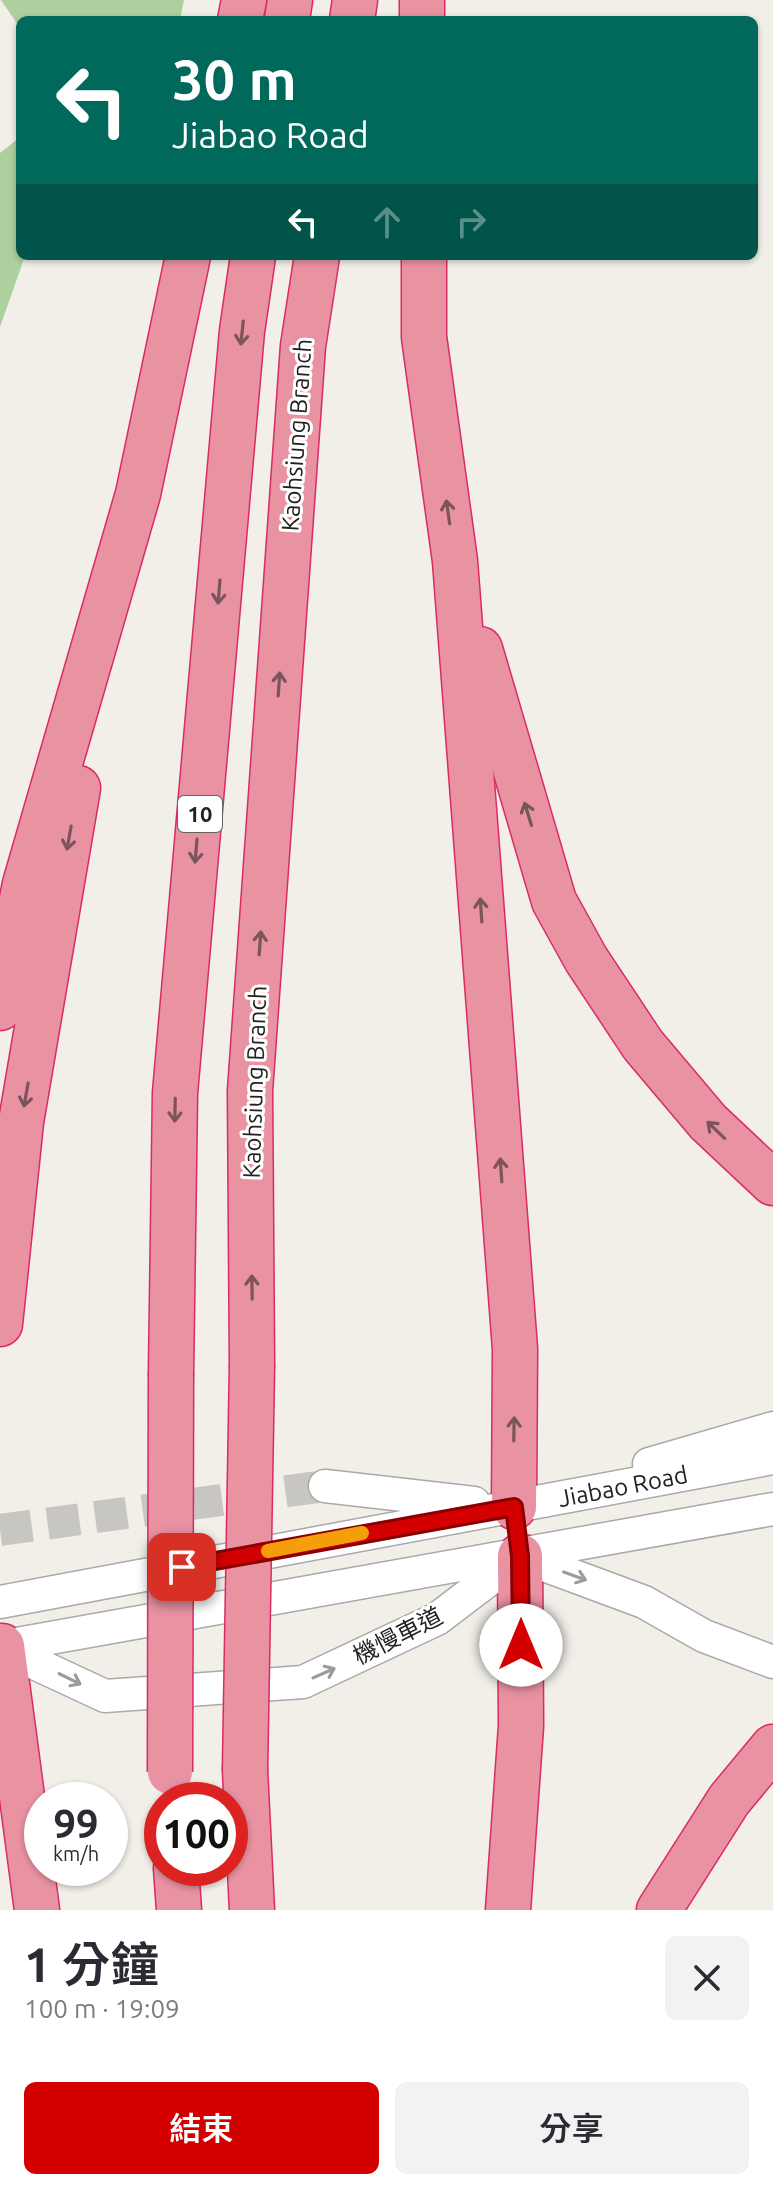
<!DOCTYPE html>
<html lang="zh-TW">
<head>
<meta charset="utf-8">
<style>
	body { margin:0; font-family:Ubuntu,"Noto Sans TC",sans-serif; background:#f2f2f3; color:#2b2b33; height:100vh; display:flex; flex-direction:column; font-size:30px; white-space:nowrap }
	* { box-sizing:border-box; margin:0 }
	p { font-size:26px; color:#7c7c81 }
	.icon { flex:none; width:44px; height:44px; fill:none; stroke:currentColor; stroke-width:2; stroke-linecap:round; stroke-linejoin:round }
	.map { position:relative; height:1910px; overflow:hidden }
	.details { display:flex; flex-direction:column; background:#fff; flex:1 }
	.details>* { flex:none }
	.top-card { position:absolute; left:16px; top:16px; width:742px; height:244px; border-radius:12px; box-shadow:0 2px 6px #0004; background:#00695c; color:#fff; overflow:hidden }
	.speed { position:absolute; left:24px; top:1782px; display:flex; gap:16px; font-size:40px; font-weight:700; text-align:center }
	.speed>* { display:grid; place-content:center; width:104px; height:104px; border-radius:50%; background:#fff; box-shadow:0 2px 6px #0004; line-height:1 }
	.speed small { font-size:20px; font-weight:400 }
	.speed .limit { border:12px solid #d22; background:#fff; color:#111 }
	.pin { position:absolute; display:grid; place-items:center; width:68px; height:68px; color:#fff; margin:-34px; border-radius:16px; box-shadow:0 4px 12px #0006 }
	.me { position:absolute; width:88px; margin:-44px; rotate:0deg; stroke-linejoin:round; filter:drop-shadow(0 0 6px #0008) }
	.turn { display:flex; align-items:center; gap:28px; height:168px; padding:0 24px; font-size:36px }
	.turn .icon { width:104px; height:104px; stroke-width:2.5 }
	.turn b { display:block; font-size:56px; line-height:68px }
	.lanes { display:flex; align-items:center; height:76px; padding:0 24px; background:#0003; justify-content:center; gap:40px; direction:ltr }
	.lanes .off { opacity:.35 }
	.round { display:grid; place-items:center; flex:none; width:84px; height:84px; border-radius:12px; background:#f2f2f3 }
	.overview { display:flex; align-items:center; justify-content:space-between; height:136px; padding:0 24px }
	h1 { font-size:48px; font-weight:600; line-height:60px }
	.button { display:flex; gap:16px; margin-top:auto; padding:16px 24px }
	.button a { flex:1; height:92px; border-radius:12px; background:#d40000; color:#fff; font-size:32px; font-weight:600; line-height:92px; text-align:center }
	.button a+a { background:#f2f2f3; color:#2b2b33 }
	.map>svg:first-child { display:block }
</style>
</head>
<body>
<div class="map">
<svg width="773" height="1910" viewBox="0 0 773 1910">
	<rect width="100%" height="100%" fill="#f2efe9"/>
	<!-- forest -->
	<g fill="#add19e">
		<polygon points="1,0 184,0 180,20 20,20 20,28"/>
		<polygon points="20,137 20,256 25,256 0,327 0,153"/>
	</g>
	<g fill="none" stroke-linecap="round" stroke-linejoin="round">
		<!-- minor-tunnel -->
		<polyline stroke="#c8c6c1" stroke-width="32" stroke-dasharray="32 16" stroke-linecap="butt" points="0,1530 325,1486"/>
		<!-- minor casing -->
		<g stroke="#a9a9a9" stroke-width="35">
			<g id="minor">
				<polyline points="649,1464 773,1428"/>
				<polyline points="325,1486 474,1503"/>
				<polyline points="0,1602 773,1458"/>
				<polyline points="0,1647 105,1696 303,1682 437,1619 520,1556 644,1602 704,1636 773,1662"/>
				<polyline points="0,1647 773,1509"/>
			</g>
		</g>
		<!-- highway casing -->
		<g stroke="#dc2a67" stroke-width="47">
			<g id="highway">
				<polyline points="422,0 422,20"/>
				<polyline points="240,20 244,0"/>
				<polyline points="287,20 290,0"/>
				<polyline points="352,20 355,0"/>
				<polyline points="424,256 424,337 455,561 515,1349 514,1507"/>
				<polyline points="480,649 554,901 586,959 643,1045 708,1122 773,1183"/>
				<polyline points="0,1008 25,884 138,494 188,256"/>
				<polyline points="0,1324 21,1122 78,788"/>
				<polyline points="252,1365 250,1091 303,346 317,256"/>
				<polyline points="171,1373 175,1093 242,331 253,256"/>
				<polyline points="2,1646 37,1910"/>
				<polyline points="245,1770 252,1910"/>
				<polyline points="176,1868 179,1910"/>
				<polyline points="508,1910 521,1726 520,1556"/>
				<polyline points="659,1910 729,1800 773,1747"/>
			</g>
		</g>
		<!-- minor -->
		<use href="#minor" stroke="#fff" stroke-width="32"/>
		<!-- highway -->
		<use href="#highway" stroke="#e892a2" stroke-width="44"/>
		<!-- highway-bridge casing -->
		<g stroke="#dc2a67" stroke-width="47" stroke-linecap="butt">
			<g id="highway-bridge">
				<polyline points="245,1770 252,1365"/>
				<polyline points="170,1772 171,1373"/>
			</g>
		</g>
		<!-- highway-bridge -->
		<use href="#highway-bridge" stroke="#e892a2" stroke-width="44"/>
	</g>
	<!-- one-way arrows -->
	<defs><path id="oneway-shaft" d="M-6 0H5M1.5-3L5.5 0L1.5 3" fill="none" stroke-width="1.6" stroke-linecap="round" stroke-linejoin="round" transform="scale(2)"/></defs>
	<g stroke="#7b545c">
		<use href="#oneway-shaft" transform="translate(242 333) rotate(96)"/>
		<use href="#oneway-shaft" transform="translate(448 512) rotate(-98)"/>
		<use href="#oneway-shaft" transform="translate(219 592) rotate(95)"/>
		<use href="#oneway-shaft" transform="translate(279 684) rotate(-86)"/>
		<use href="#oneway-shaft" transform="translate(528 814) rotate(-107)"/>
		<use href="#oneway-shaft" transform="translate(69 838) rotate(100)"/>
		<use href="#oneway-shaft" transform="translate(196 851) rotate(95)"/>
		<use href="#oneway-shaft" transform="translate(481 910) rotate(-94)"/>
		<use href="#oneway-shaft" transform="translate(260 943) rotate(-86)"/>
		<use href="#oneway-shaft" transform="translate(26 1095) rotate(100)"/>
		<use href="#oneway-shaft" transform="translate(175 1110) rotate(91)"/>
		<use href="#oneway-shaft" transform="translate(716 1130) rotate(-136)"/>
		<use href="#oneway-shaft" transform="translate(501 1170) rotate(-94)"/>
		<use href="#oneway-shaft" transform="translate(252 1287) rotate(-91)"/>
		<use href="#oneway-shaft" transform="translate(514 1429) rotate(-89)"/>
	</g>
	<g stroke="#9c9c9c">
		<use href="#oneway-shaft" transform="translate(575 1576) rotate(20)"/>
		<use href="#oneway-shaft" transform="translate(324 1673) rotate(-24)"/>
		<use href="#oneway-shaft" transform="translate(70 1679) rotate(26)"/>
	</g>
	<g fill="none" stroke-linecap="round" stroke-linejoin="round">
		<!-- route casing -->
		<g stroke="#8a0000" stroke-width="20">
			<polyline id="route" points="182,1567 514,1507 520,1556 521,1645"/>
		</g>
		<!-- route -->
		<use href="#route" stroke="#d40000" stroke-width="14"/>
		<!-- slow -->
		<polyline stroke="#f59e0b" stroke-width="14" points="268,1551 362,1533"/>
	</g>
	<g text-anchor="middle" stroke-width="6" stroke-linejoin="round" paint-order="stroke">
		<!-- shield labels -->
		<rect fill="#fff" stroke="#646464" stroke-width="2" x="178" y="796" width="44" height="36" rx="6"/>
		<g font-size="22" font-weight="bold" fill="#222">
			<text x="200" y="822">10</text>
		</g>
		<!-- street labels -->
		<g font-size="24" fill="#222" stroke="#fff">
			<text transform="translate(297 435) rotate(-86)" y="8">Kaohsiung Branch</text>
			<text transform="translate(255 1082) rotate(-88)" y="8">Kaohsiung Branch</text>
			<text transform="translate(623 1487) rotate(-11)" y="8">Jiabao Road</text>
			<text transform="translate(398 1636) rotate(-27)" y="8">機慢車道</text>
		</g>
	</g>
</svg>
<div class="speed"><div>99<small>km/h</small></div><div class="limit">100</div></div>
<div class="pin" style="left:182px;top:1567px;background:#d93025"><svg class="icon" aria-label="arrive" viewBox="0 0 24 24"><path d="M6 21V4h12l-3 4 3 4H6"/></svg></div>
<svg class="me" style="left:521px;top:1645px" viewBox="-20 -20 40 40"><circle r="19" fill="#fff"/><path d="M0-13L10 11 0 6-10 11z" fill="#d40000"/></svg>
<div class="top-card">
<div class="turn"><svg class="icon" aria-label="left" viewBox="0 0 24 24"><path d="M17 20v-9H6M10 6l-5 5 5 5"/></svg><div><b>30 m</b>Jiabao Road</div></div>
<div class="lanes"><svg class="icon" aria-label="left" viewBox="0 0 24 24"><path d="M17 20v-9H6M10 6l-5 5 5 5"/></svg><svg class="icon off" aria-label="ahead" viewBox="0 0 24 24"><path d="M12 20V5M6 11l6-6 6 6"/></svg><svg class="icon off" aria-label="right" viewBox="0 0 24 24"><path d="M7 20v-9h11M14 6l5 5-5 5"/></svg></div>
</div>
</div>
<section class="details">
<div class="overview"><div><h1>1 分鐘</h1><p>100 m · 19:09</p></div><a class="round"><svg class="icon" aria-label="close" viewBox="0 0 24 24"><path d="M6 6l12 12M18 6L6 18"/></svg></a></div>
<div class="button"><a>結束</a><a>分享</a></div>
</section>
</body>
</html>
